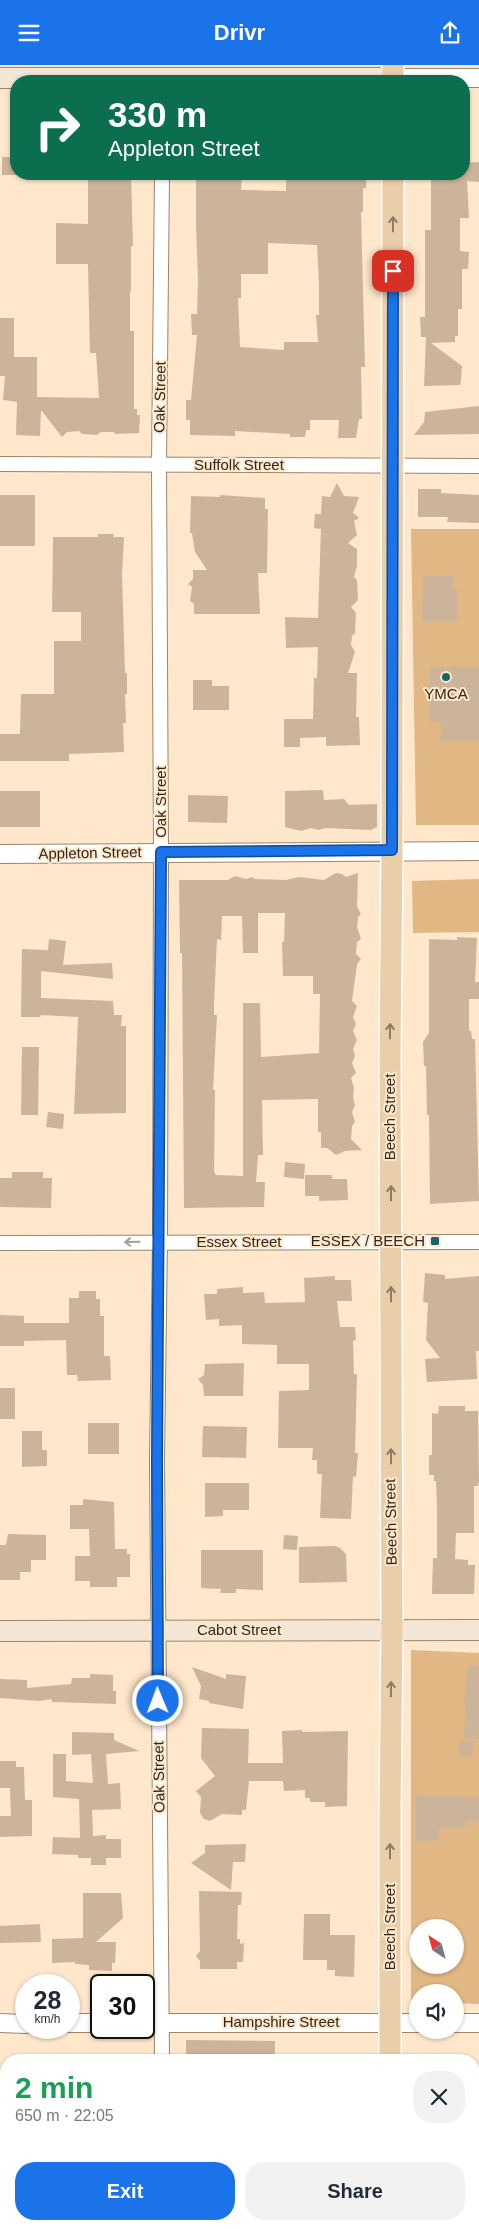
<!DOCTYPE html>
<html lang="en">
<head>
<meta charset="utf-8">
<style>
	body { margin:0; font-family:Arial,sans-serif; background:#f2f2f3; color:#1f2937; height:100vh; display:flex; flex-direction:column; font-size:19px; white-space:nowrap }
	* { box-sizing:border-box; margin:0 }
	p { font-size:16px; color:#747a83 }
	.icon { flex:none; width:28px; height:28px; fill:none; stroke:currentColor; stroke-width:2; stroke-linecap:round; stroke-linejoin:round }
	.map { position:relative; flex:1; overflow:hidden }
	.details { position:absolute; left:0px; top:1989px; width:480px; height:176px; display:flex; flex-direction:column; background:#fff; border-radius:20px 20px 0 0; box-shadow:0 1px 4px #0004 }
	.details>* { flex:none }
	.top-card { position:absolute; left:10px; top:10px; width:460px; height:105px; border-radius:20px; box-shadow:0 1px 4px #0004; background:#0b6e4f; color:#fff; overflow:hidden }
	.needle { width:32px; rotate:324deg }
	.fabs { position:absolute; left:409px; top:1854px; display:grid; gap:10px }
	.fabs a { display:grid; place-items:center; width:55px; height:55px; border-radius:50%; background:#fff; box-shadow:0 1px 4px #0004; font-size:25px }
	.speed { position:absolute; left:15px; top:1909px; display:flex; gap:10px; font-size:25px; font-weight:700; text-align:center }
	.speed>* { display:grid; place-content:center; width:65px; height:65px; border-radius:50%; background:#fff; box-shadow:0 1px 4px #0004; line-height:1 }
	.speed small { font-size:12px; font-weight:400 }
	.speed .limit { border:2px solid #111; border-radius:8px; background:#fff; color:#111 }
	.pin { position:absolute; display:grid; place-items:center; width:42px; height:42px; color:#fff; margin:-21px; border-radius:10px; box-shadow:0 2px 8px #0006 }
	.me { position:absolute; width:55px; margin:-28px; rotate:359deg; stroke-linejoin:round; filter:drop-shadow(0 0 4px #0008) }
	.turn { display:flex; align-items:center; gap:18px; height:105px; padding:0 15px; font-size:22px }
	.turn .icon { width:65px; height:65px; stroke-width:2.5 }
	.turn b { display:block; font-size:35px; line-height:42px }
	.round { display:grid; place-items:center; flex:none; width:52px; height:52px; border-radius:20px; background:#f2f2f3 }
	.headline { display:flex; align-items:center; justify-content:space-between; height:85px; padding:0 15px }
	h1 { font-size:30px; font-weight:800; line-height:38px; color:#1e9e55 }
	.action { display:flex; gap:10px; margin-top:auto; padding:10px 15px }
	.action a { flex:1; height:58px; border-radius:20px; background:#1a73e8; color:#fff; font-size:20px; font-weight:800; line-height:58px; text-align:center }
	.action a+a { background:#f2f2f3; color:#1f2937 }
	header { display:flex; justify-content:space-between; align-items:center; height:65px; padding:0 15px; background:#1a73e8; color:#fff; font-size:22px; font-weight:800 }
	.map>svg:first-child { display:block }
</style>
</head>
<body>
<header><svg class="icon" aria-label="menu" viewBox="0 0 24 24"><path d="M4 6h16M4 12h16M4 18h16"/></svg>Drivr<svg class="icon" aria-label="share" viewBox="0 0 24 24"><path d="M12 15V3M7 8l5-5 5 5M5 13v7h14v-7"/></svg></header>
<div class="map">
<svg width="479" height="2164" viewBox="0 0 479 2164">
	<rect width="100%" height="100%" fill="#fee7ca"/>
	<!-- green -->
	<g fill="#e1b783" fill-rule="evenodd">
		<polygon points="411,464 479,464 479,760 416,760"/>
		<polygon points="479,814 479,867 413,868 412,816"/>
		<path d="M411 1585 479 1588V1939L455 1938V1928H418L417 1938H411ZM418 1862H455V1900H418Z"/>
	</g>
	<!-- building -->
	<g fill="#cbb499" fill-rule="evenodd">
		<rect x="2" y="92" width="14" height="18"/>
		<polygon points="479,97 479,117 467,116 469,153 460,153 460,186 469,187 468,204 462,204 462,244 458,244 458,271 455,271 455,277 431,278 462,301 461,315 460,320 424,321 426,272 421,272 420,252 425,252 425,165 431,165 431,109 464,109 464,98"/>
		<polygon points="88,109 131,109 133,181 131,181 131,226 130,226 130,266 134,266 134,344 137,344 137,350 140,350 139,368 115,369 114,367 101,367 97,370 82,369 79,366 67,367 62,372 41,345 40,371 16,370 17,337 3,335 5,311 0,311 0,253 14,253 14,292 37,292 37,332 99,333 96,288 90,288 88,199 56,199 56,158 88,159"/>
		<path d="M196 109H242L241 125 286 126V109H367L366 123H363V147H361L365 302H361L362 354H359L356 373H338L339 355H310V365H306L305 372H290V369L235 366V371L190 370V355H186V335H191L197 270H192L191 249H197L198 215 196 160ZM268 178 317 180 319 218V250H316L318 277H284V285L240 282 238 233H241V209H268Z"/>
		<polygon points="479,341 479,369 414,370 424,357 425,347"/>
		<polygon points="337,418 344,431 359,432 353,448 359,453 354,456 357,470 348,478 357,484 357,501 354,512 357,515 358,535 351,542 356,548 355,568 352,571 351,580 355,587 348,608 357,608 356,652 359,652 360,680 326,681 326,672 300,673 300,682 284,682 284,654 313,654 314,613 317,613 318,582 286,583 285,552 318,553 321,464 314,463 315,449 321,449 322,431 330,432"/>
		<polygon points="418,424 441,424 441,428 479,430 479,458 447,457 448,452 418,452"/>
		<rect x="0" y="430" width="35" height="51"/>
		<polygon points="220,430 265,433 265,444 268,444 267,508 258,508 260,549 194,549 194,539 190,536 192,522 188,519 193,514 193,505 207,505 195,487 192,468 190,468 191,431 220,432"/>
		<polygon points="98,469 114,469 113,472 124,472 122,509 125,608 127,608 127,629 125,629 126,658 123,658 124,687 69,689 69,696 0,696 0,669 20,669 21,629 54,629 54,576 81,576 81,547 52,547 53,472 98,472"/>
		<polygon points="423,511 453,511 452,524 457,524 457,556 422,556"/>
		<polygon points="430,602 479,602 479,676 441,676 441,657 429,657"/>
		<polygon points="193,615 212,615 212,621 229,621 229,645 193,645"/>
		<polygon points="323,725 324,735 344,734 349,740 377,739 377,762 371,765 325,763 319,765 311,763 301,766 285,762 285,726"/>
		<rect x="0" y="726" width="40" height="36"/>
		<polygon points="188,730 228,731 227,758 188,757"/>
		<path d="M336 808 342 809 346 812 358 808 357 842 361 849 358 852 357 862 361 874 357 877 356 889 361 894 357 899 352 936 357 941 353 952 356 959 353 966 357 975 353 984 355 991 352 998 356 1008 351 1013 354 1023 353 1032 355 1040 352 1047 355 1057 352 1061 351 1074 362 1085 345 1086 336 1090 327 1083H321V1067H318V1034L262 1035 263 1090H258L256 1117H265L264 1142 184 1143 182 888H180L179 815H228L235 811 246 814 252 812 255 814 286 815 299 812 324 815ZM258 848H285L284 877H282L283 911H313V929H320L319 988 261 992 260 938H243V1111L216 1110 214 1107 215 1025H213L217 950H214V939L217 874 221 875 222 851H242L243 888H258Z"/>
		<polygon points="457,872 477,873 475,917 479,917 479,934 469,934 469,966 471,966 472,974 475,974 479,1136 430,1139 429,1050 427,1050 426,1001 424,1001 423,977 429,968 429,874 457,875"/>
		<polygon points="49,874 66,876 63,900 112,898 113,914 41,906 41,933 113,936 114,950 122,950 121,961 126,961 126,1048 74,1049 78,952 41,950 40,952 21,952 22,884 48,885"/>
		<polygon points="22,982 39,982 38,1050 21,1050"/>
		<polygon points="48,1047 64,1049 63,1064 46,1062"/>
		<polygon points="285,1097 305,1099 304,1114 284,1112"/>
		<polygon points="12,1107 43,1107 43,1113 52,1113 51,1143 0,1142 0,1113 12,1113"/>
		<polygon points="305,1110 332,1110 332,1114 347,1114 348,1135 319,1136 319,1131 305,1131"/>
		<polygon points="425,1208 445,1210 445,1214 479,1211 479,1286 476,1286 477,1314 427,1317 425,1294 440,1293 426,1275 428,1238 423,1237"/>
		<polygon points="335,1211 335,1215 351,1215 352,1236 337,1236 340,1262 355,1262 356,1275 353,1276 354,1309 357,1309 355,1388 358,1388 356,1412 353,1411 351,1454 320,1453 322,1409 317,1409 317,1395 312,1395 313,1383 278,1383 279,1326 309,1325 309,1299 277,1299 277,1280 242,1279 242,1260 219,1261 219,1254 206,1255 204,1229 217,1229 217,1224 243,1222 243,1228 264,1227 265,1238 305,1237 304,1213"/>
		<polygon points="79,1226 96,1226 96,1234 100,1234 100,1251 104,1251 104,1291 110,1291 111,1315 78,1316 77,1310 67,1310 66,1275 24,1276 24,1281 0,1281 0,1250 24,1251 24,1258 69,1258 69,1233 79,1233"/>
		<polygon points="244,1298 243,1331 204,1331 203,1320 198,1314 204,1310 205,1299"/>
		<rect x="0" y="1323" width="15" height="31"/>
		<polygon points="439,1341 465,1341 465,1346 478,1346 479,1417 478,1421 474,1421 474,1468 456,1468 455,1494 468,1495 468,1500 475,1500 474,1529 432,1529 433,1493 437,1493 437,1442 436,1416 434,1416 434,1410 429,1410 429,1390 432,1390 432,1348 438,1349"/>
		<rect x="88" y="1358" width="31" height="31"/>
		<polygon points="203,1361 247,1362 246,1393 202,1392"/>
		<polygon points="22,1366 42,1366 42,1385 47,1385 47,1401 22,1402"/>
		<polygon points="205,1418 249,1418 249,1445 223,1445 223,1451 205,1452"/>
		<polygon points="83,1434 114,1437 115,1484 127,1484 127,1489 130,1489 130,1512 117,1512 117,1522 90,1522 90,1516 75,1516 75,1491 90,1491 89,1464 70,1464 70,1440 83,1440"/>
		<polygon points="8,1469 46,1470 46,1495 31,1495 31,1507 20,1507 20,1515 0,1515 0,1480 6,1480"/>
		<polygon points="284,1470 298,1471 297,1485 283,1484"/>
		<polygon points="335,1481 340,1483 346,1489 347,1517 299,1518 299,1482"/>
		<polygon points="201,1485 263,1485 263,1525 236,1524 236,1528 220,1528 221,1524 201,1523"/>
		<polygon points="468,1600 479,1601 479,1674 464,1673 466,1635 464,1635"/>
		<polygon points="192,1602 226,1614 226,1609 246,1611 243,1644 209,1638 209,1636 199,1634 201,1621"/>
		<polygon points="90,1609 113,1610 113,1626 116,1626 116,1639 52,1637 52,1634 39,1636 0,1633 0,1614 27,1615 27,1623 71,1619 72,1613 90,1613"/>
		<polygon points="202,1663 249,1664 248,1698 283,1698 282,1666 302,1665 302,1667 348,1666 347,1741 325,1742 325,1737 310,1737 310,1733 305,1733 305,1725 284,1726 283,1716 249,1716 246,1745 242,1745 242,1750 222,1749 210,1756 204,1754 200,1748 201,1732 196,1726 215,1711 201,1693"/>
		<polygon points="72,1667 114,1668 114,1675 139,1686 106,1689 108,1719 120,1718 121,1744 92,1745 93,1771 106,1770 106,1774 121,1774 121,1793 106,1793 106,1800 91,1800 91,1793 78,1793 78,1790 52,1789 53,1772 80,1773 79,1734 53,1732 53,1689 66,1689 66,1716 93,1718 91,1689 72,1690"/>
		<polygon points="459,1675 473,1676 472,1691 458,1691"/>
		<polygon points="0,1696 16,1696 16,1702 24,1702 25,1735 32,1735 32,1771 0,1772 0,1751 11,1751 10,1723 0,1723"/>
		<polygon points="416,1731 479,1732 479,1756 465,1756 465,1762 439,1762 439,1776 416,1776"/>
		<polygon points="246,1779 245,1797 233,1797 231,1825 191,1798 205,1788 205,1780"/>
		<polygon points="199,1826 242,1827 241,1840 238,1840 237,1874 240,1874 240,1879 244,1878 243,1897 237,1897 237,1904 200,1904 200,1896 196,1891 200,1886"/>
		<polygon points="83,1828 121,1828 123,1853 96,1877 116,1877 115,1898 112,1898 112,1906 89,1905 89,1900 75,1899 75,1897 52,1898 52,1874 83,1873"/>
		<polygon points="304,1849 330,1849 330,1870 355,1870 354,1912 335,1911 335,1905 327,1905 327,1895 303,1895"/>
		<polygon points="40,1859 41,1877 0,1878 0,1861"/>
		<polygon points="186,1975 275,1976 275,1995 186,1995"/>
	</g>
	<g fill="none" stroke-linecap="round" stroke-linejoin="round">
		<!-- minor casing -->
		<g stroke="#9b866c" stroke-width="16">
			<g id="minor">
				<polyline points="162,109 159,400 161,787 160,1176 157,1395 162,1995"/>
				<polyline points="0,399 479,401"/>
				<polyline points="0,1178 479,1177"/>
				<polyline points="160,2159 160,2164"/>
			</g>
		</g>
		<!-- tertiary casing -->
		<g stroke="#9b866c" stroke-width="20">
			<g id="tertiary">
				<polyline points="393,13 479,13"/>
				<polyline points="0,789 479,786"/>
				<polyline points="0,1958 26,1959"/>
				<polyline points="69,1958 101,1958"/>
				<polyline points="144,1958 418,1958"/>
				<polyline points="455,1958 479,1958"/>
			</g>
		</g>
		<!-- secondary casing -->
		<g stroke="#9b866c" stroke-width="22">
			<g id="secondary">
				<polyline points="0,13 393,13"/>
				<polyline points="0,1566 479,1565"/>
			</g>
		</g>
		<!-- primary casing -->
		<g stroke="#fff" stroke-width="24">
			<g id="primary">
				<polyline points="393,16 393,0"/>
				<polyline points="390,1995 390,1748 392,1565 390,991 392,785 393,109"/>
				<polyline points="392,2159 392,2164"/>
			</g>
		</g>
		<!-- minor -->
		<use href="#minor" stroke="#fff" stroke-width="14"/>
		<!-- tertiary -->
		<use href="#tertiary" stroke="#fff" stroke-width="18"/>
		<!-- secondary -->
		<use href="#secondary" stroke="#f4e6d4" stroke-width="20"/>
		<!-- primary -->
		<use href="#primary" stroke="#eaceaa" stroke-width="21"/>
	</g>
	<!-- one-way arrows -->
	<defs><path id="oneway-shaft" d="M-6 0H5M1.5-3L5.5 0L1.5 3" fill="none" stroke-width="1.6" stroke-linecap="round" stroke-linejoin="round" transform="scale(1.25)"/></defs>
	<g stroke="#8d7b64">
		<use href="#oneway-shaft" transform="translate(393 159) rotate(-90)"/>
		<use href="#oneway-shaft" transform="translate(390 966) rotate(-89)"/>
		<use href="#oneway-shaft" transform="translate(391 1128) rotate(-90)"/>
		<use href="#oneway-shaft" transform="translate(391 1229) rotate(-90)"/>
		<use href="#oneway-shaft" transform="translate(391 1391) rotate(-90)"/>
		<use href="#oneway-shaft" transform="translate(391 1624) rotate(-89)"/>
		<use href="#oneway-shaft" transform="translate(390 1786) rotate(-90)"/>
	</g>
	<use stroke="#a29e99" href="#oneway-shaft" transform="translate(132 1177) rotate(179)"/>
	<g fill="none" stroke-linecap="round" stroke-linejoin="round">
		<!-- route casing -->
		<g stroke="#114b97" stroke-width="12">
			<polyline id="route" points="158,1636 157,1395 161,787 392,785 393,206"/>
		</g>
		<!-- route -->
		<use href="#route" stroke="#1a73e8" stroke-width="9"/>
	</g>
	<!-- markers -->
	<g fill="#17636e" stroke="#fee7ca" stroke-width="2">
		<circle cx="446" cy="612" r="5"/>
		<rect x="430" y="1171" width="10" height="10" rx="2.5"/>
	</g>
	<g text-anchor="middle" stroke-width="4" stroke-linejoin="round" paint-order="stroke">
		<!-- street labels -->
		<g font-size="15" fill="#30281d" stroke="#fee7ca">
			<text transform="translate(160 332) rotate(-89)" y="5">Oak Street</text>
			<text x="239" y="405">Suffolk Street</text>
			<text transform="translate(161 737) rotate(-90)" y="5">Oak Street</text>
			<text transform="translate(90 788) rotate(-1)" y="5">Appleton Street</text>
			<text transform="translate(390 1052) rotate(-90)" y="5">Beech Street</text>
			<text x="239" y="1182">Essex Street</text>
			<text transform="translate(391 1457) rotate(-91)" y="5">Beech Street</text>
			<text x="239" y="1570">Cabot Street</text>
			<text transform="translate(159 1712) rotate(-91)" y="5">Oak Street</text>
			<text transform="translate(390 1862) rotate(-90)" y="5">Beech Street</text>
			<text x="281" y="1962">Hampshire Street</text>
		</g>
		<!-- poi labels -->
		<g font-size="15" fill="#30281d" stroke="#fee7ca">
			<text x="446" y="634">YMCA</text>
			<text x="425" y="1181" text-anchor="end">ESSEX / BEECH</text>
		</g>
	</g>
</svg>
<div class="fabs">
<a><svg class="needle" viewBox="-14 -14 28 28"><path d="M0-13l5 13h-10z" fill="#e53935"/><path d="M0 13l5-13h-10z" fill="#747a83"/></svg></a>
<a><svg class="icon" aria-label="sound" viewBox="0 0 24 24"><path d="M4 9h4l5-4v14l-5-4H4zM17 9q2 3 0 6"/></svg></a>
</div>
<div class="speed"><div>28<small>km/h</small></div><div class="limit">30</div></div>
<div class="pin" style="left:393px;top:206px;background:#d93025"><svg class="icon" aria-label="arrive" viewBox="0 0 24 24"><path d="M6 21V4h12l-3 4 3 4H6"/></svg></div>
<svg class="me" style="left:158px;top:1636px" viewBox="-20 -20 40 40"><circle r="17" fill="#1a73e8" stroke="#fff" stroke-width="3"/><path d="M0-11L8 9 0 5-8 9z" fill="#fff"/></svg>
<div class="top-card">
<div class="turn"><svg class="icon" aria-label="right" viewBox="0 0 24 24"><path d="M7 20v-9h11M14 6l5 5-5 5"/></svg><div><b>330 m</b>Appleton Street</div></div>
</div>
<section class="details">
<div class="headline"><div><h1>2 min</h1><p>650 m · 22:05</p></div><a class="round"><svg class="icon" aria-label="close" viewBox="0 0 24 24"><path d="M6 6l12 12M18 6L6 18"/></svg></a></div>
<div class="action"><a>Exit</a><a>Share</a></div>
</section>
</div>
</body>
</html>
